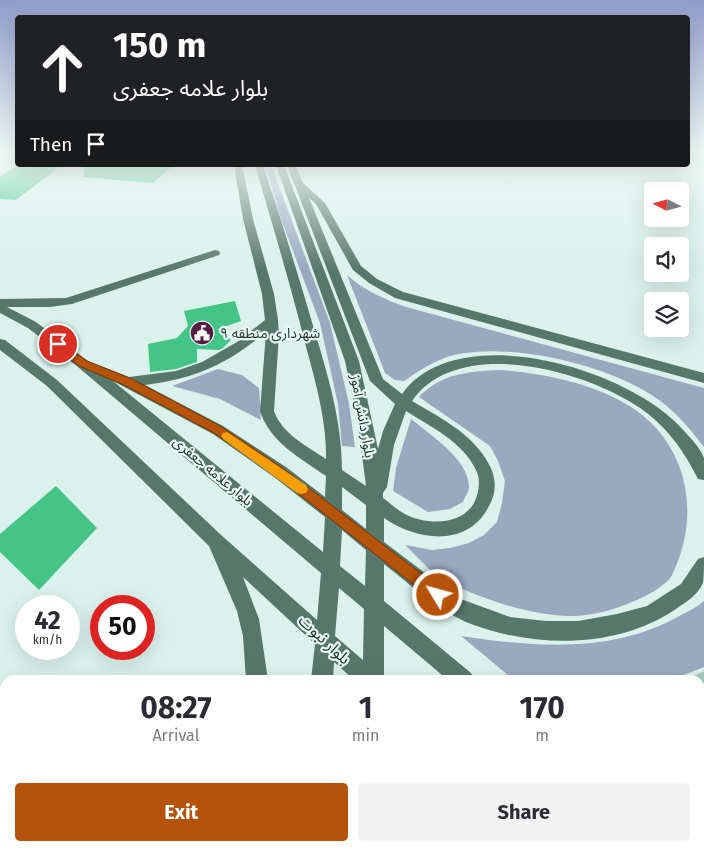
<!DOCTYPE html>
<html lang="en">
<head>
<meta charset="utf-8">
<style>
	body { margin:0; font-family:"Fira Sans","Noto Sans Arabic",sans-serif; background:#f2f2f3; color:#2b2b33; height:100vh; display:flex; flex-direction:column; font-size:19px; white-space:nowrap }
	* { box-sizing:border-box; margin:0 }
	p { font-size:16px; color:#7c7c81 }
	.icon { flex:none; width:28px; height:28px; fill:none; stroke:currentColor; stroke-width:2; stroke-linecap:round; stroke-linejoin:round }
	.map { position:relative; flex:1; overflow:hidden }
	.side { position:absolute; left:0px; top:675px; width:705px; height:176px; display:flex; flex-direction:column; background:#fff; border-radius:15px 15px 0 0; box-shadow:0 5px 20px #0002 }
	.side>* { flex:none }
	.hud { position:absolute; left:15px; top:15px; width:675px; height:152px; border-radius:5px; box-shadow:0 5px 20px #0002; background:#202124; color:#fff; overflow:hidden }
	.needle { width:32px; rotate:276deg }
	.tools { position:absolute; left:644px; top:182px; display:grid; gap:10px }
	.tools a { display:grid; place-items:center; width:45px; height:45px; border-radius:5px; background:#fff; box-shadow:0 5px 20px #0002; font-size:25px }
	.speed { position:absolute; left:15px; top:595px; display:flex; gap:10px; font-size:25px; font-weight:700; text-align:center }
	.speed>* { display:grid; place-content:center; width:65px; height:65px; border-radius:50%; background:#fff; box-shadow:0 5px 20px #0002; line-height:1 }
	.speed small { font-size:12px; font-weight:400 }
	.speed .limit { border:8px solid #d22; background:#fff; color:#111 }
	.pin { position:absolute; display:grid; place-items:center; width:42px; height:42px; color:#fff; margin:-21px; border:2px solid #fff; border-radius:50%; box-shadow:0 1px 5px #0007 }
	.me { position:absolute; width:55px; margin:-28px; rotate:307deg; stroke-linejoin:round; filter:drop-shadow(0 0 4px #0008) }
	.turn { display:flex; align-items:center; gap:18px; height:105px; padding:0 15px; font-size:22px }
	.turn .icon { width:65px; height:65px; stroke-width:2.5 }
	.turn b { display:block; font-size:35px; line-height:42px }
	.then { display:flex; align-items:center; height:48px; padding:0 15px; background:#0003; gap:10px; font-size:19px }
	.eta { display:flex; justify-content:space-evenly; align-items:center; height:85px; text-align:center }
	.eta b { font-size:30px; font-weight:700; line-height:35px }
	.cta { display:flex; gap:10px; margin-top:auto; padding:10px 15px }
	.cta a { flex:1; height:58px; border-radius:5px; background:#b45309; color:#fff; font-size:20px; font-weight:700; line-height:58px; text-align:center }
	.cta a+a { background:#f2f2f3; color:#2b2b33 }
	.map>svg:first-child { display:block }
</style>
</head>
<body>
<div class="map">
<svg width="704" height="851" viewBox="0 0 704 851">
	<rect width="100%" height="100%" fill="#daf1ec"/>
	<!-- green -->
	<g fill="#9aa8c0">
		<polygon points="265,165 271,165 330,323 349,404 355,447 342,446 338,404 320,323 281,219"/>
		<path d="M347 275C365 291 384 299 406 307L704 388V447C691 430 677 413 659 400 610 365 513 342 454 355 435 360 420 370 404 381L395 380 385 373Z"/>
		<polygon points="218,369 242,375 259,388 261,420 220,399 172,386"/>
		<path d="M502 370C542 374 582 381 619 400 687 435 704 512 671 577 663 587 648 595 637 600 621 607 603 613 586 615 544 621 478 599 441 578 428 570 416 555 405 545L432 550 450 548 469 543 484 535 497 522 502 503 505 481 498 461 490 446 419 397C441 373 471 371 502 370Z"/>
		<path d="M411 419C430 435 469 459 469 487 469 491 465 497 463 502L450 509 428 512 393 491 396 468Z"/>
		<path d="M704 601V667L671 680H514L461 636C535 647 614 654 681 615 689 611 697 607 704 601Z"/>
	</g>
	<!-- building -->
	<g fill="#44c487">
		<polygon points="17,165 62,165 16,200 0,199 0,177"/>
		<polygon points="84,165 174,165 153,183 84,177"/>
		<polygon points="235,301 241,321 218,329 231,340 223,348 219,350 197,349 197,362 176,369 150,372 148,344 177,338 188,326 184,311"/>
		<polygon points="56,486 97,528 39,590 0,552 0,534"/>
	</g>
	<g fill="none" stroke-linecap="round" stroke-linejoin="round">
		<!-- minor -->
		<g fill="#a6c9bf" fill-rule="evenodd">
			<polygon points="704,671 704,693 700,694 700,680 691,680 693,676"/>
			<polygon points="700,730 704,731 704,755 700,754"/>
		</g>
		<!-- major -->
		<g fill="#58776b" fill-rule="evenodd">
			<path d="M234 165H242L253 219 274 294 278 320 279 334 274 411C282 434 307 446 326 459 327 419 314 377 304 339 289 280 272 223 255 165H263C281 219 298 274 314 329 328 375 342 422 342 470L366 486 357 417 345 361 276 165H284L359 361 378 449 383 431 395 404 370 381 287 165H295L303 183 325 203 361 266 377 279 403 292 704 373V383L395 298 369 283 353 270 316 204 309 198 383 379 402 394C458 316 635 370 686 433 692 440 701 449 704 458 704 464 704 474 704 480L698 479C685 453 670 431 647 413 593 372 459 333 412 401 439 417 469 432 486 459 496 475 498 490 489 506 468 548 417 541 384 518V542L458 598 510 617 546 621H578L617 614 647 606 681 584 698 559 704 557C704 564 704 576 703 583 697 596 687 601 676 609 617 649 536 648 471 624 438 611 412 586 384 564V601L471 673 475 680H448L384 626V680H354L334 662 333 680H311L315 644 243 577 259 619 268 680H246L243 636 237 611 209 546 47 386 0 350V339L5 340 57 380 220 534 317 620 321 573 78 367 28 328 0 313V299L66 298 215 250 219 251 220 253 219 255 72 304 50 307H7L36 322 88 361 129 377 176 371 202 362 237 342 265 320 262 294 243 219ZM266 332 260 411C270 442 300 458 326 476L325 497 286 467 223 426 145 385C195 379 228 364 266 332ZM113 381 213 434 274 477 325 517 323 552ZM406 411C431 427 463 442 476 470 481 480 479 493 474 503 461 526 426 525 405 514 397 510 390 503 383 498V493L387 487 394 445ZM342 487 366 505V529L342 510ZM342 530 366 550 365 586 340 566ZM339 588 364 609 363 660 335 636Z"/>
			<polygon points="221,846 246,846 245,851 219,851"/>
			<polygon points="283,846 308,846 308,851 282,851"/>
			<polygon points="348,846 373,846 373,851 347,851"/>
			<polygon points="397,846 422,846 423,851 397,851"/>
			<polygon points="529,846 557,846 559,851 531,851"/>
			<polygon points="655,846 684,846 686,851 657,851"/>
		</g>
	</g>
	<!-- sky -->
	<linearGradient id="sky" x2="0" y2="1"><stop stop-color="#909cca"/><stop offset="0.56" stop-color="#eef9f6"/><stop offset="1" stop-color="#eef9f6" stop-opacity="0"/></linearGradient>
	<rect width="704" height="270" fill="url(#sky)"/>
	<!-- route -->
	<polygon fill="#b45309" stroke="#753606" points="58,341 87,361 132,379 222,427 284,469 443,590 445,595 443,599 438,601 432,599 276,476 214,433 124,385 79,366 54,347 54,342"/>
	<!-- slow -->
	<polygon fill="#f59e0b" points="227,432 306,485 308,489 306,493 301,494 297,493 223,439 221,436 223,433"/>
	<!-- icons -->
	<defs>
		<g id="civic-disc" transform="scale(1.25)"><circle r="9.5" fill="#551d42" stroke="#e6f9f5"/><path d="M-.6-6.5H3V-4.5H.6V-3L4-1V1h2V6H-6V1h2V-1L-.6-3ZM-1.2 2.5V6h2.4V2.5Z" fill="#fff"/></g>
	</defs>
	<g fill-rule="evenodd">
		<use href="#civic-disc" x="202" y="333"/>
	</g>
	<g text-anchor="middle" stroke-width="4.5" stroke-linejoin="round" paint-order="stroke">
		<!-- poi labels -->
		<g font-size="14" fill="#27352f" stroke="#e6f9f5" text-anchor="start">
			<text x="220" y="338">شهرداری منطقه ۹</text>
		</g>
		<!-- street labels -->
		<g font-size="14" fill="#27352f" stroke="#e6f9f5">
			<text transform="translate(363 416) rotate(80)" y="5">بلوار دانش آموز</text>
			<text transform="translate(213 471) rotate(40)" y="5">بلوار علامه جعفری</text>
		</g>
		<!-- near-street labels -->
		<g font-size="16" fill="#27352f" stroke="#e6f9f5">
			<text transform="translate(325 639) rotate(43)" y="6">بلوار نبوت</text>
		</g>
	</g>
</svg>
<div class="tools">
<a><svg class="needle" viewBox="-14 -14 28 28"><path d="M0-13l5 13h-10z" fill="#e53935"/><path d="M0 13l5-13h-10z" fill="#7c7c81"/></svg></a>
<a><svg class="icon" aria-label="sound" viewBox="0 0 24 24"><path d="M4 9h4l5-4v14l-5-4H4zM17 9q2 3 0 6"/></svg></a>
<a><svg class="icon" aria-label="layers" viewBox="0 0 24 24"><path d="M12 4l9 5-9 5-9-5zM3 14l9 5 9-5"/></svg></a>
</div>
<div class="speed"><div>42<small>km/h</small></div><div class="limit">50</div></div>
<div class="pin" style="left:58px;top:344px;background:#d93025"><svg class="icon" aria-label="arrive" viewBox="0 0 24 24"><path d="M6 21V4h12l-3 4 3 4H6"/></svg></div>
<svg class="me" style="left:438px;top:595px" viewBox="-20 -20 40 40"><circle r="17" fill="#b45309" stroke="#fff" stroke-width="3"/><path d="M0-11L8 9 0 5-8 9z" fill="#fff"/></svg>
<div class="hud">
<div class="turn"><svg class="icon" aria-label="ahead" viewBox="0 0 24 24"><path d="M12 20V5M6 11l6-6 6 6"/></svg><div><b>150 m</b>بلوار علامه جعفری</div></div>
<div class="then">Then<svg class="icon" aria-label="arrive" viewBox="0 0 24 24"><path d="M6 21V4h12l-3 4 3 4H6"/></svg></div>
</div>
<section class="side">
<div class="eta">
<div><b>08:27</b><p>Arrival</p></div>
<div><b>1</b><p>min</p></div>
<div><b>170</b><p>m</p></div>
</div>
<div class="cta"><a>Exit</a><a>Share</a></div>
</section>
</div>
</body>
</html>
